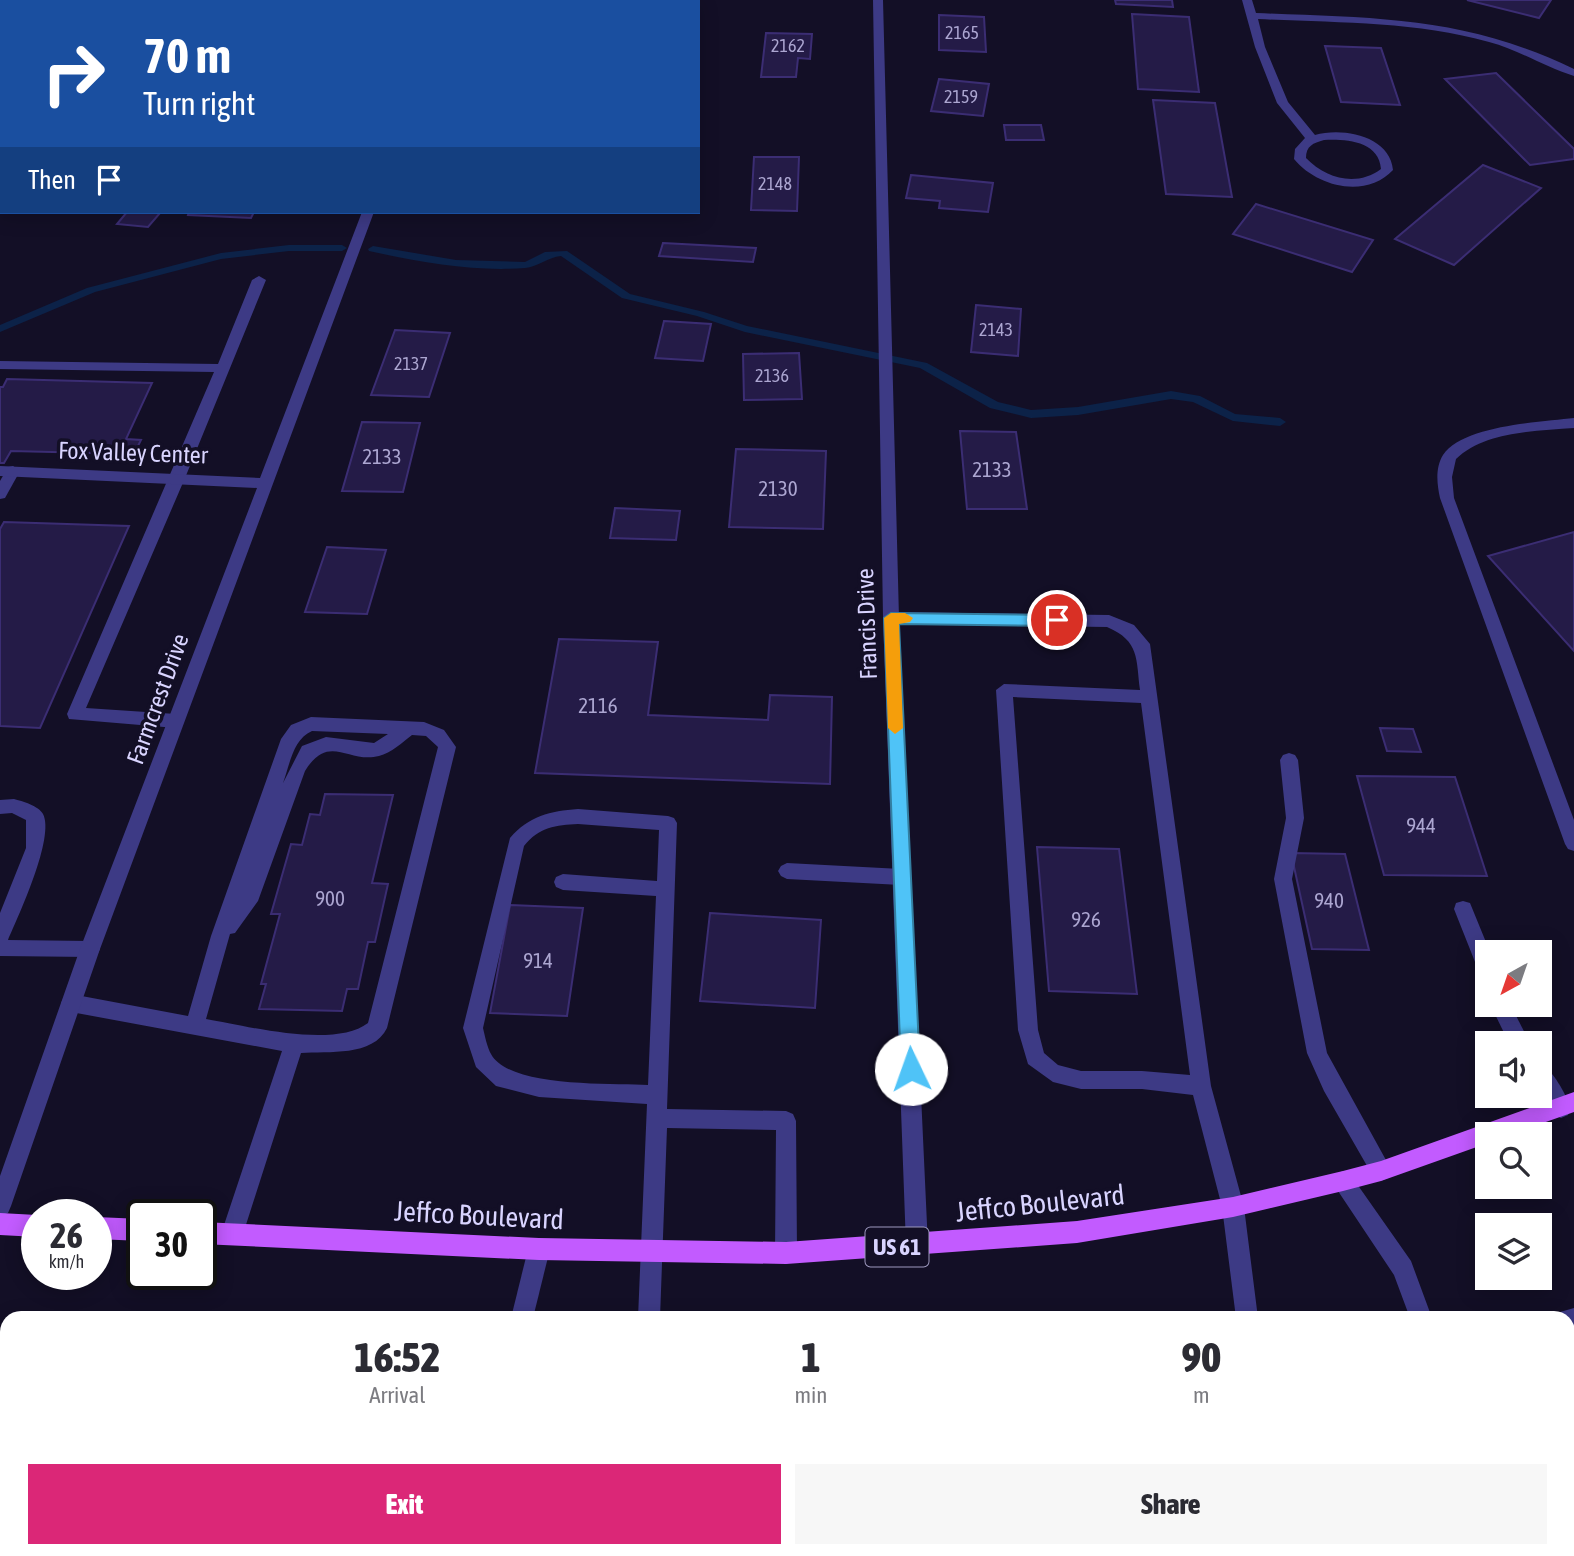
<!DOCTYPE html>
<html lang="en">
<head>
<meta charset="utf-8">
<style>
	body { margin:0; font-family:"Asap Condensed",sans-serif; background:#f7f7f7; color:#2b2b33; height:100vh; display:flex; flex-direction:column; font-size:26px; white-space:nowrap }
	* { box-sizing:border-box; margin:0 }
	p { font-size:23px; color:#7c7c81 }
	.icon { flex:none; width:38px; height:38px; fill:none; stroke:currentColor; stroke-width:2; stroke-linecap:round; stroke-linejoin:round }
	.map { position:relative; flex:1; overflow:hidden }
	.drawer { position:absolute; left:0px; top:1311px; width:1575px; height:247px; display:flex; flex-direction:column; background:#fff; border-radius:21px 21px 0 0; box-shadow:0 4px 18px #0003 }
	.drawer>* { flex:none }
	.guide { position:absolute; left:0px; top:0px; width:700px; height:214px; box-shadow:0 4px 18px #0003; background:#1a4fa0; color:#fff; overflow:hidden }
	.needle { width:46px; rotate:220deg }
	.tools { position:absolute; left:1475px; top:940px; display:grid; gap:14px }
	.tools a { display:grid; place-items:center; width:77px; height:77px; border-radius:0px; background:#fff; box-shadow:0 4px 18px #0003; font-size:35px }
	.speed { position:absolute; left:21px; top:1199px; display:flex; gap:14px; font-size:35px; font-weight:700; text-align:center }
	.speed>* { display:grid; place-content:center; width:91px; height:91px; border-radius:50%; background:#fff; box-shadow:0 4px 18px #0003; line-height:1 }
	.speed small { font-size:18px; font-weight:400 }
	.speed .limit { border:4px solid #111; border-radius:10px; background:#fff; color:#111 }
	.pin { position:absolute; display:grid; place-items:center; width:60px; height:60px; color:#fff; margin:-30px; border:4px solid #fff; border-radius:50%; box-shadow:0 2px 7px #0007 }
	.me { position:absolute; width:77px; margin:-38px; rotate:357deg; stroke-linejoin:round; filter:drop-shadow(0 0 5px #0008) }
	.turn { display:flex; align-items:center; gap:24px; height:147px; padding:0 28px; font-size:32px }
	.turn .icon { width:91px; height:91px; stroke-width:2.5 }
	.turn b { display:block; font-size:49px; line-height:60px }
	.then { display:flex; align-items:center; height:66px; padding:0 28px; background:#0003; gap:14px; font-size:26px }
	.eta { display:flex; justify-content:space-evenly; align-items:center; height:119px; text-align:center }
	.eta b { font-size:42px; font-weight:800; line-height:49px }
	.button { display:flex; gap:14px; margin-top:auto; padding:14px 28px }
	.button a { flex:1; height:80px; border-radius:0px; background:#db2777; color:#fff; font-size:28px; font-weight:800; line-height:80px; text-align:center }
	.button a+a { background:#f7f7f7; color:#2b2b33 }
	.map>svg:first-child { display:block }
</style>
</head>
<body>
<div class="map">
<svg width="1574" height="1556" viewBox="0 0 1574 1556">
	<rect width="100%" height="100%" fill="#130f26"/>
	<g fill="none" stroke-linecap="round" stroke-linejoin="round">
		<!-- stream -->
		<g fill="#0c2248" fill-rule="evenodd">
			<polygon points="289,245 342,245 347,248 342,251 289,251 221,259 95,292 0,332 0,325 87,288 221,253"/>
			<path d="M373 246 456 260 525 262 545 252 567 251 630 294 704 312 747 326 927 363 998 402 1031 410 1078 407 1171 391 1200 396 1235 414 1280 418 1286 422 1280 426 1233 421 1193 402 1171 399 1078 415 1031 418 990 408 920 368 745 332 697 316 622 298 561 256C548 257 538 267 525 268 474 272 419 262 369 251L368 249Z"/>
		</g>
	</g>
	<!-- building -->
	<g fill="#241b47" stroke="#3b2d73" stroke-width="2">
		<polygon points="1115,0 1172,0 1173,7 1116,4"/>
		<polygon points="1467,0 1551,0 1539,18"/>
		<polygon points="1132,14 1189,17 1199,92 1138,89"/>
		<polygon points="939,15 984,17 986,52 939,50"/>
		<polygon points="766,33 812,34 810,59 798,58 796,77 761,77"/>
		<polygon points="1325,46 1381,48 1400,105 1341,102"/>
		<polygon points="1496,73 1574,149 1574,159 1530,165 1445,79"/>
		<polygon points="939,79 989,84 983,116 931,111"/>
		<polygon points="1153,100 1215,103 1232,197 1166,194"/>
		<polygon points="1004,125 1041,125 1044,140 1006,140"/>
		<polygon points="754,157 799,157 797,211 751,210"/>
		<polygon points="1483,165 1541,188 1454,265 1395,239"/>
		<polygon points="911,175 993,183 988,212 939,208 940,201 906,198"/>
		<polygon points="1256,204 1373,240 1352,272 1233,234"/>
		<polygon points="127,212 150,212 160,213 148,227 117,224"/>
		<polygon points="189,212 254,212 251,218 188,215"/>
		<polygon points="663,243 756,248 753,262 659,256"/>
		<polygon points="976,305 1021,309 1018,356 971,352"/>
		<polygon points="664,321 711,324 703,361 655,358"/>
		<polygon points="395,330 450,333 429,397 371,395"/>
		<polygon points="799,353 802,399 744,400 743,354"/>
		<polygon points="7,379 152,383 126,439 141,440 134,454 11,451 4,463 0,463 0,387 3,387"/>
		<polygon points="362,422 420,423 403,492 342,491"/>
		<polygon points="960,431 1016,432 1027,509 967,509"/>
		<polygon points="736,449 826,451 823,529 729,527"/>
		<polygon points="615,508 680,511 676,540 610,538"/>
		<polygon points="4,522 129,526 40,728 0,726 0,529"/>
		<polygon points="1574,532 1574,651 1488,556"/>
		<polygon points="327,547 386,550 367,614 305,612"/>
		<polygon points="559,639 658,642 648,715 768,720 770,695 832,697 830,784 535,773"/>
		<polygon points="1380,728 1413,729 1421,752 1387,751"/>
		<polygon points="1357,776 1455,777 1487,876 1384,875"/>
		<polygon points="325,794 393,795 372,883 388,884 375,942 368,942 358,989 347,989 342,1011 259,1009 266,984 261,984 280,914 271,914 291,844 302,845 310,814 320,815"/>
		<polygon points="1037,847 1119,849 1137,994 1049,991"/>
		<polygon points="1291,853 1345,854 1369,950 1312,949"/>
		<polygon points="510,905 583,908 567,1016 490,1013"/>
		<polygon points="710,913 821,920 815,1008 700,1001"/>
		<polygon points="1568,1387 1574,1387 1574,1512 1568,1493"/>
	</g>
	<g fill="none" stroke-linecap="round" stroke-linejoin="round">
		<!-- service -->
		<g fill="#3d3a85" fill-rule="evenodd">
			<polygon points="259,276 266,280 185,478 86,708 176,714 182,716 184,721 182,726 176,728 69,719 67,714 214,372 0,369 0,361 218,364 252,280"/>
			<path d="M1574 418V428C1536 431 1485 431 1456 459L1452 477 1454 498 1574 820V851L1568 849 1565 844 1440 498C1437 484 1435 468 1443 455 1463 425 1541 422 1574 418Z"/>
			<polygon points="13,466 20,471 5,498 0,499 0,481 8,467"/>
			<path d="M891 612 1109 615 1134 625 1150 644 1211 1086 1244 1207 1258 1318H1236L1222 1207 1193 1095 1142 1089H1081L1053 1082 1028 1064 1018 1030 996 690 1004 684 1140 690C1136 659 1140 641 1107 627L891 624 883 618ZM1013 697 1141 703 1190 1075 1142 1071H1081L1058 1065 1044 1053 1038 1030Z"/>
			<path d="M311 717 424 722 444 730 456 747 387 1028C373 1057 328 1051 301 1053L243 1234 240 1242 232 1245 224 1242 221 1234 282 1051 71 1012 64 1009 61 1003 64 997 71 994 188 1016 211 936 281 739 291 725ZM312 731 388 734 374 743 326 737 302 746 283 783C290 764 293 739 312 731ZM412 735 426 736 438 747 368 1023C334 1049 247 1026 206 1019L230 934 235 933 258 901 305 771C329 732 348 764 379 756 391 753 403 742 412 735Z"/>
			<polygon points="1289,753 1295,755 1298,760 1304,818 1292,879 1327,1053 1392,1171 1388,1178 1381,1181 1374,1178 1324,1091 1307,1053 1274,879 1286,818 1280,760 1283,755"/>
			<path d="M14 799C22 801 39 806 43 814 55 837 19 915 8 940L90 941 97 943 100 949 97 955 90 957 0 956V913L26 848V820L12 813 0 814V800Z"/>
			<path d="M578 809 668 816 674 818 677 823 667 1109 786 1111 793 1114 796 1121 797 1253 794 1261 786 1264 778 1261 775 1253 776 1130 667 1128 660 1318H638L647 1104 539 1097 496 1086 476 1067 463 1028 510 838C529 816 550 811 578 809ZM578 824 659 830 657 881 563 874 556 877 554 882 556 887 563 890 656 896 648 1085C612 1083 509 1088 491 1054 487 1047 485 1036 483 1028L524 846C539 827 556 825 578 824Z"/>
			<polygon points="787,863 901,869 908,872 910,877 908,882 901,885 787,879 781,876 778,871 781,866"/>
			<polygon points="1463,901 1470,903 1490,952 1488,952 1488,979 1481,977 1454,909 1456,903"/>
			<polygon points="1490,1004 1510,1004 1530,1043 1509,1043"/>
			<path d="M1540 1065C1554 1070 1565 1094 1571 1108L1568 1115 1561 1118C1540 1109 1540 1084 1540 1065Z"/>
			<polygon points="1343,1171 1350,1174 1411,1261 1432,1318 1410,1318 1394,1275 1336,1188 1332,1181 1336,1174"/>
			<polygon points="539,1238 547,1241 550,1249 533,1318 511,1318 528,1249 531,1241"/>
			<polygon points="1574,1308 1574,1330 1568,1331 1568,1318 1558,1318 1560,1312"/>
			<rect x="0" y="1400" width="7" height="24"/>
			<rect x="460" y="1550" width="24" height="6"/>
			<polygon points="1464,1550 1488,1550 1489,1556 1465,1556"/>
		</g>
		<!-- minor -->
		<g fill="#3d3a85" fill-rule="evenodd">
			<polygon points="440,0 450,0 439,2"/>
			<polygon points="873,0 883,0 899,618 928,1246 925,1254 917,1257 909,1254 906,1246 883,618"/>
			<path d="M1242 0H1252L1256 13C1374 18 1465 16 1574 69V76C1545 67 1519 50 1489 42 1414 21 1335 23 1258 19L1265 47 1288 102 1315 135C1343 127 1390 136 1393 170 1366 199 1317 187 1294 159L1295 149 1305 138 1277 103 1255 47ZM1324 140C1346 139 1379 141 1381 169 1357 187 1326 179 1306 158 1306 146 1313 143 1324 140Z"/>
			<polygon points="362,212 374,212 100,949 11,1206 8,1213 0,1216 0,1176 80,949 257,488 0,476 0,466 260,478"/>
		</g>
		<!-- primary -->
		<g fill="#c25bff" fill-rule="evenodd">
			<polygon points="1574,1092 1574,1112 1512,1134 1488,1134 1488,1143 1381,1181 1343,1191 1233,1217 1077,1243 786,1264 539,1260 201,1244 201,1222 539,1238 786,1242 1077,1221 1233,1197 1343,1171 1381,1161"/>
			<polygon points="0,1213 37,1215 37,1237 0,1235"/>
			<polygon points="96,1217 142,1219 142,1241 96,1239"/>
		</g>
	</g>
	<!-- route -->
	<polygon fill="#4fc3f7" stroke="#337fa1" stroke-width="2" points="891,613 1057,615 1064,620 1057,626 899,624 920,1069 917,1075 911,1078 904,1075 901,1069 884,618"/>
	<!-- slow -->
	<polygon fill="#f59e0b" points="891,613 905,613 913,618 910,622 899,624 903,728 895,734 888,728 884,618"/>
	<g text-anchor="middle" stroke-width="7" stroke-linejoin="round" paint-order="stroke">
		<!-- far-number labels -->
		<g font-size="18" fill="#aca6d1">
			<text x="962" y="39">2165</text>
			<text x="788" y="52">2162</text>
			<text x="961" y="103">2159</text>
			<text x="775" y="190">2148</text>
			<text x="996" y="336">2143</text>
			<text x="411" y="370">2137</text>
			<text x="772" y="382">2136</text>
		</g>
		<!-- number labels -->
		<g font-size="21" fill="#aca6d1">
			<text x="382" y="464">2133</text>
			<text x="992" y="477">2133</text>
			<text x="778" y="496">2130</text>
			<text x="598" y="713">2116</text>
			<text x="1421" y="833">944</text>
			<text x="330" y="906">900</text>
			<text x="1329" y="908">940</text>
			<text x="1086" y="927">926</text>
			<text x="538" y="968">914</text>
		</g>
		<!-- shield labels -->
		<rect fill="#130f26" stroke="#9e99be" stroke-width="2" x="865.5" y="1227.5" width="63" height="39" rx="5"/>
		<g font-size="23" font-weight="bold" fill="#d9d4ff">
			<text x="897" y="1255">US 61</text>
		</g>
		<!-- street labels -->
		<g font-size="24" fill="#d9d4ff" stroke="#130f26">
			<text transform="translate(133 453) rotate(2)" y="8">Fox Valley Center</text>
			<text transform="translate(867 624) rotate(-92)" y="8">Francis Drive</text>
			<text transform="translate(158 699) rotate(-70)" y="8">Farmcrest Drive</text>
		</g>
		<!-- near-street labels -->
		<g font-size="28" fill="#d9d4ff" stroke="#130f26">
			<text transform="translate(1040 1203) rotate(-6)" y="10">Jeffco Boulevard</text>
			<text transform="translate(479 1215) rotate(3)" y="10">Jeffco Boulevard</text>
		</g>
	</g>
</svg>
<div class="tools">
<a><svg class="needle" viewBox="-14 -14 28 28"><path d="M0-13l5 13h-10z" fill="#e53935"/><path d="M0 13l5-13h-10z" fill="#7c7c81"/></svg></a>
<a><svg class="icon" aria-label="sound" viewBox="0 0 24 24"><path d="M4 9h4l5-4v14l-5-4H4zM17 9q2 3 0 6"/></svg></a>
<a><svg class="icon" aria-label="search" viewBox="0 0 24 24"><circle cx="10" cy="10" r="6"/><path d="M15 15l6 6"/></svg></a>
<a><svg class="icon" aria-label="layers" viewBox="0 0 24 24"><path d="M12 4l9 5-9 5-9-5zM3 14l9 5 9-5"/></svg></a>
</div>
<div class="speed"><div>26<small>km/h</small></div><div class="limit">30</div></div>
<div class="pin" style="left:1057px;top:620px;background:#d93025"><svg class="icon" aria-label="arrive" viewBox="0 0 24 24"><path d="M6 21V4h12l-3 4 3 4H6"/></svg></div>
<svg class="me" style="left:911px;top:1069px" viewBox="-20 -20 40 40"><circle r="19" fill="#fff"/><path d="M0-13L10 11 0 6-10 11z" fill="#4fc3f7"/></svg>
<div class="guide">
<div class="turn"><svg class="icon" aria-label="right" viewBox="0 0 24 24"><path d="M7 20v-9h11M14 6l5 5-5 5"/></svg><div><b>70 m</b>Turn right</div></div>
<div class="then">Then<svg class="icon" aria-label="arrive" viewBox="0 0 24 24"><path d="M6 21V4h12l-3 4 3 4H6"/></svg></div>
</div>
<section class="drawer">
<div class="eta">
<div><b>16:52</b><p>Arrival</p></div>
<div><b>1</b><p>min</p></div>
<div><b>90</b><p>m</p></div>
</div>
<div class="button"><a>Exit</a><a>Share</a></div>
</section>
</div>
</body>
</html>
